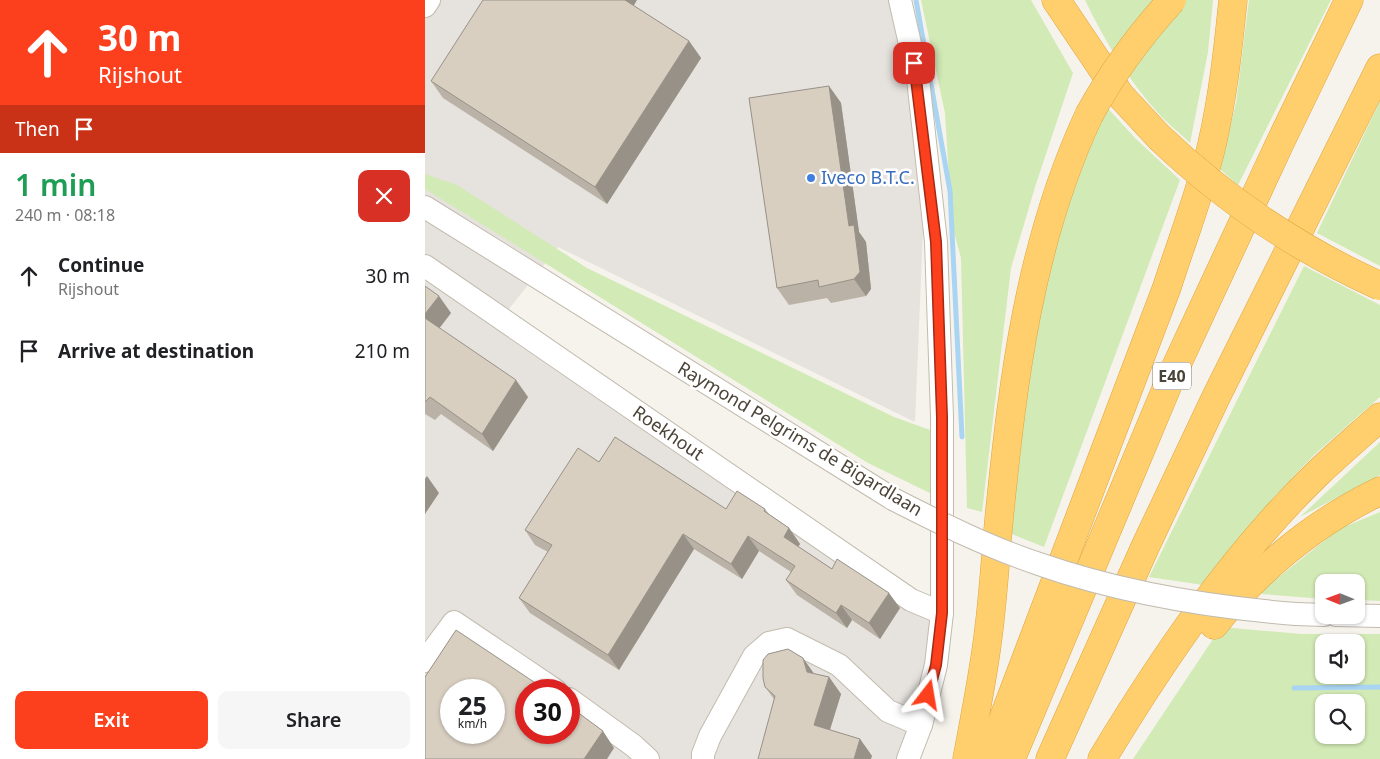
<!DOCTYPE html>
<html lang="en">
<head>
<meta charset="utf-8">
<style>
	body { margin:0; font-family:"Noto Sans",sans-serif; background:#f6f6f6; color:#202124; height:100vh; display:flex; flex-direction:column; font-size:19px; white-space:nowrap }
	* { box-sizing:border-box; margin:0 }
	p { font-size:16px; color:#757577 }
	.icon { flex:none; width:28px; height:28px; fill:none; stroke:currentColor; stroke-width:2; stroke-linecap:round; stroke-linejoin:round }
	.map { position:relative; flex:1; overflow:hidden }
	.side { display:flex; flex-direction:column; background:#fff; width:425px }
	.side>* { flex:none }
	.banner { background:#fc3f1d; color:#fff; overflow:hidden }
	.needle { width:32px; rotate:271deg }
	.fabs { position:absolute; left:890px; top:574px; display:grid; gap:10px }
	.fabs a { display:grid; place-items:center; width:50px; height:50px; border-radius:10px; background:#fff; box-shadow:0 1px 4px #0004; font-size:25px }
	.speed { position:absolute; left:15px; top:679px; display:flex; gap:10px; font-size:25px; font-weight:700; text-align:center }
	.speed>* { display:grid; place-content:center; width:65px; height:65px; border-radius:50%; background:#fff; box-shadow:0 1px 4px #0004; line-height:1 }
	.speed small { font-size:12px; font-weight:400 }
	.speed .limit { border:8px solid #d22; background:#fff; color:#111 }
	.pin { position:absolute; display:grid; place-items:center; width:42px; height:42px; color:#fff; margin:-21px; border-radius:10px; box-shadow:0 2px 8px #0006 }
	.me { position:absolute; width:55px; margin:-28px; rotate:14deg; stroke-linejoin:round; filter:drop-shadow(0 0 4px #0008) }
	.turn { display:flex; align-items:center; gap:18px; height:105px; padding:0 15px; font-size:22px }
	.turn .icon { width:65px; height:65px; stroke-width:2.5 }
	.turn b { display:block; font-size:35px; line-height:42px }
	.then { display:flex; align-items:center; height:48px; padding:0 15px; background:#0003; gap:10px; font-size:19px }
	.round { display:grid; place-items:center; flex:none; width:52px; height:52px; border-radius:10px; background:#f6f6f6 }
	.overview { display:flex; align-items:center; justify-content:space-between; height:85px; padding:0 15px }
	h1 { font-size:30px; font-weight:600; line-height:38px; color:#1e9e55 }
	.cta { display:flex; gap:10px; margin-top:auto; padding:10px 15px }
	.cta a { flex:1; height:58px; border-radius:10px; background:#fc3f1d; color:#fff; font-size:20px; font-weight:600; line-height:58px; text-align:center }
	.cta a+a { background:#f6f6f6; color:#202124 }
	ul { padding:0; list-style:none }
	li { display:flex; align-items:center; gap:15px; height:75px; padding:0 15px }
	li div { flex:1 }
	li b { display:block; font-size:19px }
	li em { font-style:normal }
	main { display:flex; flex:1; min-height:0 }
	.map>svg:first-child { display:block }
</style>
</head>
<body>
<main>
<section class="side">
<div class="banner">
<div class="turn"><svg class="icon" aria-label="ahead" viewBox="0 0 24 24"><path d="M12 20V5M6 11l6-6 6 6"/></svg><div><b>30 m</b>Rijshout</div></div>
<div class="then">Then<svg class="icon" aria-label="arrive" viewBox="0 0 24 24"><path d="M6 21V4h12l-3 4 3 4H6"/></svg></div>
</div>
<div class="overview"><div><h1>1 min</h1><p>240 m · 08:18</p></div><a class="round" style="background:#d93025;color:#fff"><svg class="icon" aria-label="close" viewBox="0 0 24 24"><path d="M6 6l12 12M18 6L6 18"/></svg></a></div>
<ul>
<li><svg class="icon" aria-label="ahead" viewBox="0 0 24 24"><path d="M12 20V5M6 11l6-6 6 6"/></svg><div><b>Continue</b><p>Rijshout</p></div><em>30 m</em></li>
<li><svg class="icon" aria-label="arrive" viewBox="0 0 24 24"><path d="M6 21V4h12l-3 4 3 4H6"/></svg><div><b>Arrive at destination</b></div><em>210 m</em></li>
</ul>
<div class="cta"><a>Exit</a><a>Share</a></div>
</section>
<div class="map">
<svg width="955" height="759" viewBox="0 0 955 759">
	<rect width="100%" height="100%" fill="#f6f3ec"/>
	<!-- industrial -->
	<path fill="#e6e2dd" fill-rule="evenodd" d="M0 0H466L480 61 500 182 490 422 133 247 73 323 504 618 510 627 477 759H0ZM26 690H69V732H26ZM101 690H144V732H101Z"/>
	<!-- green -->
	<g fill="#d2eab5" fill-rule="evenodd">
		<polygon points="496,0 606,0 648,73 610,187 586,268 557,512 542,508 536,258 527,225 520,113"/>
		<path d="M660 0H788L783 52 765 143C755 133 743 124 734 114 704 81 679 40 660 0Z"/>
		<polygon points="824,0 906,0 813,185 795,169 811,103"/>
		<polygon points="955,101 955,266 892,233"/>
		<polygon points="679,104 710,138 755,180 619,547 582,532 600,370 638,200"/>
		<polygon points="0,174 32,185 162,268 469,417 508,431 507,494 443,463 0,189"/>
		<polygon points="879,266 955,305 955,397 889,455 849,497 778,585 724,577"/>
		<polygon points="955,442 955,475 875,517"/>
		<polygon points="955,512 955,601 931,600 931,582 899,582 899,599 837,594 835,592 914,529"/>
		<path d="M796 627 877 634H955V759H708ZM899 642H931V675H899ZM899 702H931V735H899Z"/>
	</g>
	<g fill="none" stroke-linecap="round" stroke-linejoin="round">
		<!-- stream -->
		<g stroke="#a9d4f2" stroke-width="5">
			<polyline points="491,0 525,191 537,437"/>
			<polyline points="869,688 955,687"/>
		</g>
		<!-- minor casing -->
		<g stroke="#c2bbae" stroke-width="24">
			<g id="minor">
				<polyline points="475,0 493,79 511,242 517,417 517,613 511,665 496,725 483,759"/>
				<polyline points="0,6 4,0"/>
				<polyline points="0,207 468,499"/>
				<path id="s1" d="M0 266 486 600 517 613"/>
				<polyline points="871,614 899,615"/>
				<polyline points="911,615 955,616"/>
				<polyline points="0,661 29,622 130,690"/>
				<polyline points="144,699 209,746 223,759"/>
				<polyline points="278,759 278,754 285,736 329,656 344,643 362,639 414,665 463,711 496,725"/>
			</g>
		</g>
		<!-- highway casing -->
		<g stroke="#e0a43c" stroke-width="29">
			<g id="highway">
				<polyline points="631,0 695,95 734,137"/>
				<path d="M789 625C835 567 889 523 955 491"/>
				<path d="M542 759C549 721 557 682 562 644 568 602 570 561 574 519 588 379 604 244 664 115"/>
				<path d="M563 759 742 287C757 240 776 192 787 144 798 96 803 49 808 0"/>
				<polyline points="586,759 747,375 854,145 924,0"/>
				<polyline points="625,759 721,545 791,397 955,68"/>
				<path d="M677 759C738 658 808 555 893 473 913 454 934 436 955 417"/>
			</g>
		</g>
		<!-- minor -->
		<use href="#minor" stroke="#fff" stroke-width="22"/>
		<!-- highway -->
		<use href="#highway" stroke="#ffcf6e" stroke-width="28"/>
		<!-- minor-bridge casing -->
		<g stroke="#c2bbae" stroke-width="24" stroke-linecap="butt">
			<path id="minor-bridge" d="M468 499C515 523 563 547 614 564 697 593 783 607 871 614"/>
		</g>
		<!-- highway-bridge casing -->
		<g stroke="#e0a43c" stroke-width="29" stroke-linecap="butt">
			<g id="highway-bridge">
				<path d="M664 115C687 73 714 36 747 0"/>
				<path d="M734 137C799 199 873 249 955 286"/>
			</g>
		</g>
		<!-- minor-bridge -->
		<use href="#minor-bridge" stroke="#fff" stroke-width="22"/>
		<!-- highway-bridge -->
		<use href="#highway-bridge" stroke="#ffcf6e" stroke-width="28"/>
	</g>
	<!-- wall -->
	<g fill="#bab2a6">
		<polygon points="209,6 264,41 276,58 182,204 18,98 6,81"/>
		<polygon points="404,86 416,103 434,232 441,242 446,289 441,296 406,303 402,298 364,305 352,288"/>
		<polygon points="0,286 26,313 14,328 103,397 68,451 16,414 10,420 0,414"/>
		<polygon points="174,462 301,509 340,509 344,514 364,528 375,544 373,547 407,569 475,608 455,639 427,620 422,628 372,595 361,580 366,572 334,551 317,579 269,549 194,670 105,613 94,598 123,552 110,545 100,530"/>
		<polygon points="390,674 404,677 416,694 405,730 435,739 447,756 349,699 340,687"/>
	</g>
	<!-- shaded-wall -->
	<g fill="#979187">
		<polygon points="196,0 212,0 205,12"/>
		<polygon points="264,41 276,58 182,204 170,187"/>
		<polygon points="404,86 416,103 434,232 441,242 446,289 441,296 429,279"/>
		<polygon points="14,296 26,313 10,334 0,319 0,314"/>
		<polygon points="91,380 103,397 68,451 57,434"/>
		<polygon points="2,476 14,493 0,514 0,479"/>
		<polygon points="364,528 375,544 369,552 359,537"/>
		<polygon points="258,534 269,549 194,670 183,655"/>
		<polygon points="323,536 334,551 317,579 306,564"/>
		<polygon points="464,593 475,608 455,639 444,623"/>
		<polygon points="416,605 427,620 422,628 411,613"/>
		<polygon points="378,658 390,675 382,672"/>
		<polygon points="404,677 416,694 401,742 389,725"/>
		<polygon points="178,731 189,748 182,759 159,759"/>
		<polygon points="435,739 447,756 446,759 429,759"/>
	</g>
	<!-- building -->
	<g fill="#d8cfc1" stroke="#979187" fill-rule="evenodd">
		<polygon points="58,0 200,0 264,41 170,187 6,81"/>
		<polygon points="404,86 424,226 429,225 435,272 429,279 394,287 393,280 352,288 324,98"/>
		<polygon points="0,286 14,296 0,314"/>
		<polygon points="0,318 91,380 57,434 5,397 0,402"/>
		<polygon points="190,437 301,509 312,491 340,509 339,511 364,528 359,537 407,569 412,559 464,593 444,623 416,605 411,613 361,580 370,566 323,536 306,564 258,534 183,655 94,598 127,545 100,530 153,448 174,462"/>
		<path d="M31 630 121 690H101V732H144V706L178 731 159 759H0V677ZM26 690H69V732H26Z"/>
		<polygon points="363,649 378,658 382,672 404,677 389,725 435,739 429,759 333,759 350,696 340,687 338,678 338,660 343,654"/>
	</g>
	<g fill="none" stroke-linecap="round" stroke-linejoin="round">
		<!-- route casing -->
		<g stroke="#a42913" stroke-width="12">
			<polyline id="route" points="489,63 511,242 517,417 517,613 511,665 503,695"/>
		</g>
		<!-- route -->
		<use href="#route" stroke="#fc3f1d" stroke-width="9"/>
	</g>
	<!-- markers -->
	<circle fill="#3f7fe0" stroke="#fff" stroke-width="2" cx="386" cy="178" r="5"/>
	<g text-anchor="middle" stroke-width="5" stroke-linejoin="round" paint-order="stroke">
		<!-- shield labels -->
		<rect fill="#fff" stroke="#817c74" stroke-width="1" x="728" y="362.5" width="38" height="27" rx="4"/>
		<g font-size="16" font-weight="bold" fill="#4b4439">
			<text x="747" y="382">E40</text>
		</g>
		<!-- shop labels -->
		<g font-size="18" fill="#366cbe" stroke="#fff" text-anchor="start">
			<text x="396" y="184">Iveco B.T.C.</text>
		</g>
		<!-- street labels -->
		<g font-size="18" fill="#4b4439" stroke="#fff">
			<text dy="6" stroke="none"><textPath href="#s1" startOffset="295">Roekhout</textPath></text>
			<text transform="translate(375 439) rotate(31)" y="6">Raymond Pelgrims de Bigardlaan</text>
		</g>
	</g>
</svg>
<div class="fabs">
<a><svg class="needle" viewBox="-14 -14 28 28"><path d="M0-13l5 13h-10z" fill="#e53935"/><path d="M0 13l5-13h-10z" fill="#757577"/></svg></a>
<a><svg class="icon" aria-label="sound" viewBox="0 0 24 24"><path d="M4 9h4l5-4v14l-5-4H4zM17 9q2 3 0 6"/></svg></a>
<a><svg class="icon" aria-label="search" viewBox="0 0 24 24"><circle cx="10" cy="10" r="6"/><path d="M15 15l6 6"/></svg></a>
</div>
<div class="speed"><div>25<small>km/h</small></div><div class="limit">30</div></div>
<div class="pin" style="left:489px;top:63px;background:#d93025"><svg class="icon" aria-label="arrive" viewBox="0 0 24 24"><path d="M6 21V4h12l-3 4 3 4H6"/></svg></div>
<svg class="me" style="left:503px;top:695px" viewBox="-20 -20 40 40"><path d="M0-17L14 15 0 8-14 15z" fill="#fc3f1d" stroke="#fff" stroke-width="4"/></svg>
</div>
</main>
</body>
</html>
